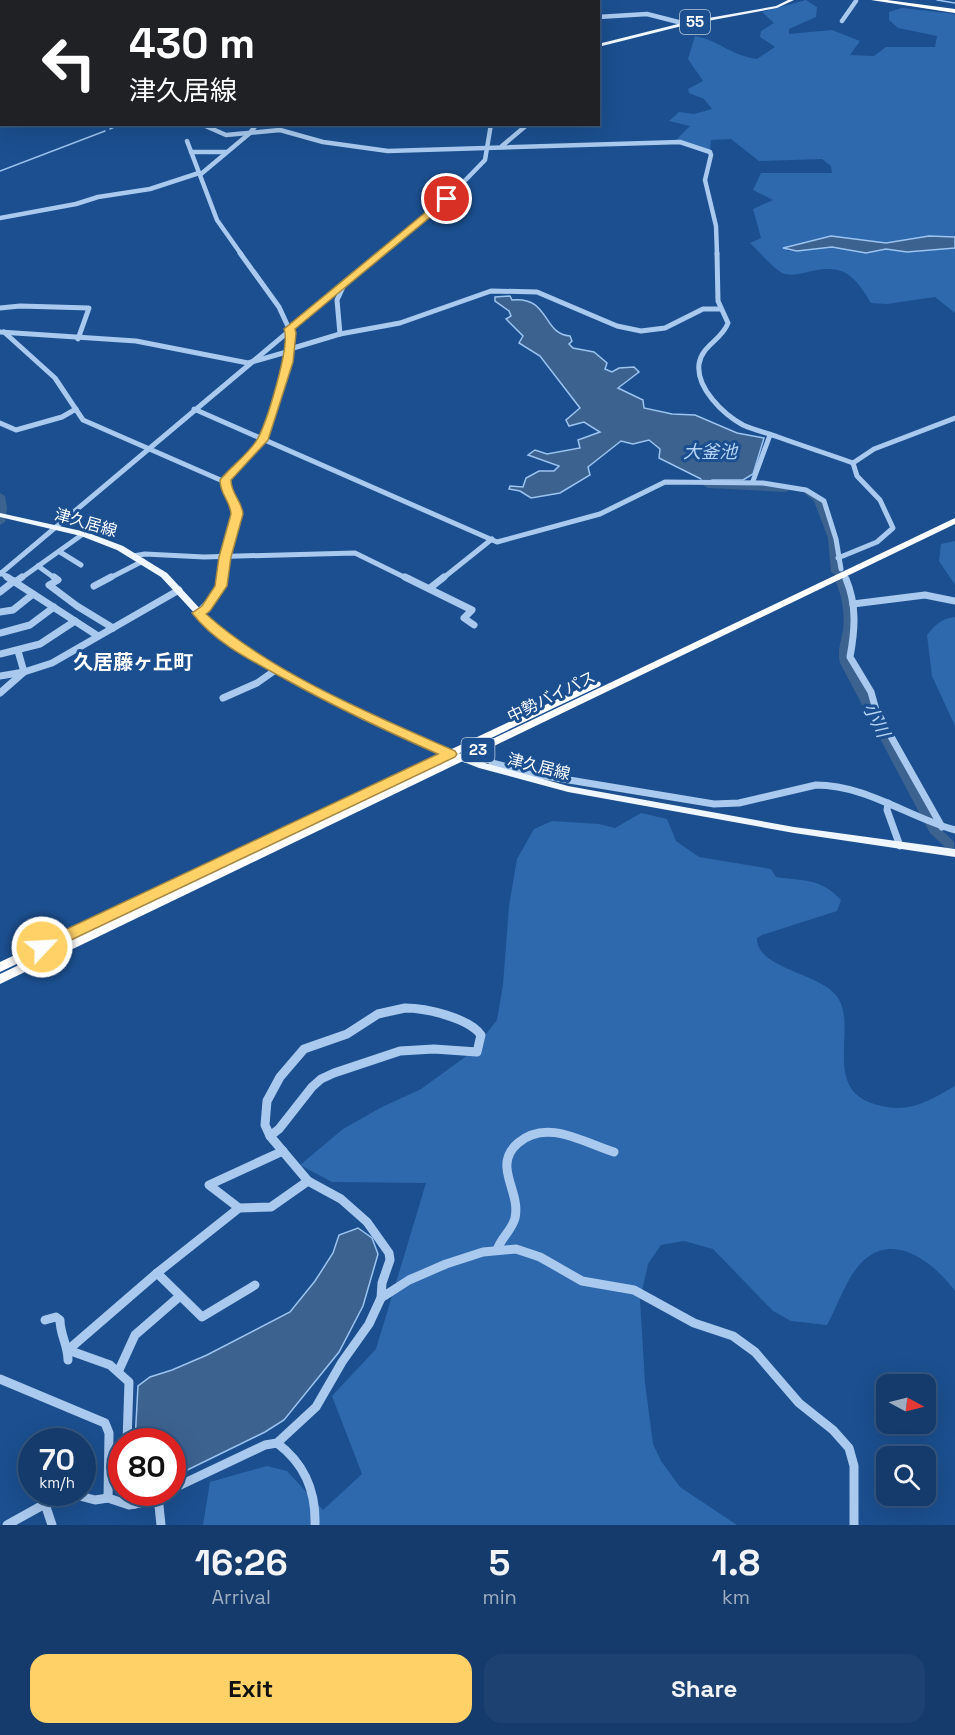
<!DOCTYPE html>
<html lang="en">
<head>
<meta charset="utf-8">
<style>
	body { margin:0; font-family:"Space Grotesk","Noto Sans JP",sans-serif; background:#1d4271; color:#f1f3f6; height:100vh; display:flex; flex-direction:column; font-size:22px; white-space:nowrap }
	* { box-sizing:border-box; margin:0 }
	p { font-size:20px; color:#9dadc1 }
	.icon { flex:none; width:33px; height:33px; fill:none; stroke:currentColor; stroke-width:2; stroke-linecap:round; stroke-linejoin:round }
	.map { position:relative; height:1525px; overflow:hidden }
	.panel { display:flex; flex-direction:column; background:#143b6b; flex:1 }
	.panel>* { flex:none }
	.top-card { position:absolute; left:0px; top:0px; width:600px; height:126px; box-shadow:0 6px 24px #0002,0 0 0 2px #33557e; background:#202124; color:#fff; overflow:hidden }
	.needle { width:39px; rotate:97deg }
	.buttons { position:absolute; left:876px; top:1374px; display:grid; gap:12px }
	.buttons a { display:grid; place-items:center; width:60px; height:60px; border-radius:12px; background:#143b6b; box-shadow:0 6px 24px #0002,0 0 0 2px #33557e; font-size:30px }
	.speed { position:absolute; left:18px; top:1428px; display:flex; gap:12px; font-size:30px; font-weight:700; text-align:center }
	.speed>* { display:grid; place-content:center; width:78px; height:78px; border-radius:50%; background:#143b6b; box-shadow:0 6px 24px #0002,0 0 0 2px #33557e; line-height:1 }
	.speed small { font-size:15px; font-weight:400 }
	.speed .limit { border:9px solid #d22; background:#fff; color:#111 }
	.pin { position:absolute; display:grid; place-items:center; width:51px; height:51px; color:#fff; margin:-26px; border:3px solid #fff; border-radius:50%; box-shadow:0 2px 6px #0007 }
	.me { position:absolute; width:66px; margin:-33px; rotate:65deg; stroke-linejoin:round; filter:drop-shadow(0 0 4px #0008) }
	.turn { display:flex; align-items:center; gap:21px; height:126px; padding:0 30px; font-size:27px }
	.turn .icon { width:78px; height:78px; stroke-width:2.5 }
	.turn b { display:block; font-size:42px; line-height:51px }
	.eta { display:flex; justify-content:space-evenly; align-items:center; height:102px; text-align:center }
	.eta b { font-size:36px; font-weight:700; line-height:42px }
	.action { display:flex; gap:12px; margin-top:auto; padding:12px 30px }
	.action a { flex:1; height:69px; border-radius:18px; background:#ffd166; color:#111; font-size:24px; font-weight:700; line-height:69px; text-align:center }
	.action a+a { background:#1d4271; color:#f1f3f6 }
	.map>svg:first-child { display:block }
</style>
</head>
<body>
<div class="map">
<svg width="955" height="1525" viewBox="0 0 955 1525">
	<rect width="100%" height="100%" fill="#1b4f8f"/>
	<!-- green -->
	<g fill="#2e69ad">
		<path d="M806 0 817 7 816 17 789 29V34L832 30 860 41 850 55 874 56 886 47H935L937 36 898 28 889 20V12L902 8 955 14V237L929 236 886 243 861 241 801 243 787 246V251L832 247 866 253 886 249 907 252 955 248V313L935 297 887 304 871 303C855 277 845 264 812 271 803 273 794 276 785 274 776 272 758 250 750 243L761 238 753 209 773 200 753 190 761 173H832L831 166 822 159 759 161 731 139 711 140 710 150 687 142 675 141 690 126 669 121 679 112 694 114 712 109 704 99 689 93 688 89 703 81 688 59 695 36C718 40 732 56 757 59L775 47 760 37 761 31 774 23 762 12Z"/>
		<polygon points="955,541 955,585 939,561 941,544"/>
		<path d="M955 617V726L932 676 927 635C934 626 942 618 955 617Z"/>
		<path d="M641 813 667 819 676 841 699 857 771 869 776 877C803 881 821 878 841 900L837 911 762 935 757 938C756 967 815 973 834 993 862 1021 819 1087 874 1104 907 1115 927 1102 955 1086V1291C936 1266 900 1234 868 1257 848 1271 839 1304 827 1325L791 1321 773 1311 713 1249 684 1241 661 1245 648 1264 640 1300 645 1383 653 1444 661 1461 680 1487 737 1525H203L210 1482 267 1466 287 1471 323 1510 362 1474 332 1396 376 1349 426 1183 332 1182 300 1165 343 1129 380 1108 421 1089 472 1052 497 1020 503 985 509 906 517 859 534 829 552 821 599 824 615 828Z"/>
	</g>
	<!-- water -->
	<g fill="#3c6290" stroke="#9cc4f0" stroke-width="1.5">
		<polygon points="831,236 886,243 929,236 955,237 955,248 907,252 886,249 866,253 832,247 797,251 783,248"/>
		<path d="M510 296 512 300C550 296 542 334 570 336L572 341 569 344 573 348 594 352 607 363 605 369 612 372 619 368 634 367 639 372 618 388 643 400 644 408 672 414 695 415 737 433 764 438 753 474 743 480H703L659 458 660 449 649 440 633 444 621 441 588 467 590 475 560 493 531 498 520 491 509 489 510 486 523 487 526 478 539 471H554L559 466 528 455 535 450 547 454 580 448 578 440 600 432 584 422 569 426 566 420 580 408 540 356 519 343 523 336 506 319 511 316 509 311 495 301V297Z"/>
		<polygon points="358,1228 372,1238 378,1254 363,1306 339,1352 284,1420 265,1432 173,1477 172,1442 135,1441 138,1386 150,1377 172,1370 207,1355 290,1312 315,1281 333,1253 339,1235"/>
	</g>
	<g fill="none" stroke-linecap="round" stroke-linejoin="round">
		<!-- stream -->
		<g stroke="#9cc4f0" stroke-width="1.5">
			<polyline points="937,0 955,3"/>
			<polyline points="110,129 121,124"/>
			<polyline points="0,171 105,131"/>
		</g>
		<!-- river -->
		<g fill="#3c6290" fill-rule="evenodd">
			<polygon points="705,470 710,473 712,483 766,484 790,487 791,489 786,492 708,488 703,485 700,473"/>
			<path d="M809 490C836 499 839 548 841 572L840 574 836 575 831 572 828 538 814 501 804 493Z"/>
			<polygon points="0,493 5,496 7,507 5,522 0,525"/>
			<path d="M841 579 845 580C853 595 856 613 854 630 852 643 848 650 852 663L939 827 954 842V848H946L930 833 840 663C837 650 841 642 843 630 845 614 842 597 836 582Z"/>
		</g>
		<!-- minor-far3 -->
		<g stroke="#a9c9ee" stroke-width="4.5">
			<polyline points="374,0 378,2"/>
			<polyline points="581,0 583,2"/>
			<polyline points="483,1 519,0"/>
			<polyline points="250,2 265,0"/>
			<polyline points="427,2 429,0"/>
			<polyline points="598,17 647,14 686,24"/>
			<polyline points="842,21 856,1"/>
			<polyline points="0,56 2,53"/>
			<polyline points="201,124 226,135 280,130 323,142 388,151 680,142 710,152 711,155 705,180 716,226 717,254"/>
			<polyline points="187,141 217,220 241,254"/>
			<polyline points="502,146 528,124"/>
			<polyline points="191,152 226,152"/>
			<polyline points="201,174 250,133 257,124"/>
			<polyline points="0,218 76,204 98,197 150,189 199,173"/>
			<polyline points="380,254 447,199 485,160 491,124"/>
		</g>
		<!-- minor-far2 -->
		<g stroke="#a9c9ee" stroke-width="5">
			<path d="M717 253 718 301 728 323C722 340 702 345 699 364 696 388 723 414 743 425 754 430 767 433 778 437 803 446 828 454 853 463"/>
			<polyline points="0,308 20,306 89,308 78,339"/>
			<polyline points="0,332 136,341 248,363 290,351"/>
			<polyline points="4,332 55,378 83,420 225,482"/>
			<polyline points="340,334 337,300 344,285"/>
			<polyline points="290,349 340,334 400,323 491,291 537,292 617,326 641,331 665,328 703,309 721,309"/>
			<polyline points="194,409 497,542 600,514 665,482 763,483 806,490 824,501 836,539 841,569"/>
			<polyline points="0,423 16,430 62,417 76,409"/>
			<polyline points="853,463 874,449 955,418"/>
			<polyline points="753,481 770,435"/>
			<polyline points="60,552 81,565"/>
			<polyline points="133,556 145,554 204,557 355,553 408,579"/>
			<polyline points="227,557 237,511 227,495 225,480 263,440 288,362 291,333 279,307 240,253"/>
			<polyline points="838,558 877,542 893,528 880,500 857,476 853,463"/>
			<polyline points="38,566 56,579"/>
			<polyline points="1,573 10,579"/>
			<polyline points="0,574 382,253"/>
			<polyline points="20,579 83,534"/>
			<polyline points="108,579 143,561"/>
			<polyline points="222,579 225,557"/>
			<polyline points="442,579 492,539"/>
		</g>
		<!-- minor-far1 -->
		<g stroke="#a9c9ee" stroke-width="7">
			<polyline points="7,577 98,636"/>
			<polyline points="54,577 58,580 49,585 77,606 113,628"/>
			<polyline points="405,577 472,610 464,618 474,625"/>
			<path d="M846 579C857 605 855 630 850 657L871 692 876 710 942 827"/>
			<polyline points="15,582 22,577"/>
			<polyline points="94,586 111,577"/>
			<polyline points="430,588 444,577"/>
			<polyline points="0,592 14,581"/>
			<polyline points="853,604 925,595 955,601"/>
			<polyline points="0,612 13,610 33,594"/>
			<polyline points="198,613 215,596 222,577"/>
			<polyline points="0,633 30,625 54,607"/>
			<polyline points="0,654 40,644 75,621"/>
			<polyline points="0,676 24,672 52,663 179,590"/>
			<polyline points="0,693 24,672 18,651"/>
			<polyline points="223,698 257,683 277,669"/>
			<path d="M492 763 539 775 714 804 739 803 816 785C866 785 908 817 955 830"/>
			<polyline points="888,803 887,810 900,846"/>
		</g>
		<!-- minor -->
		<g stroke="#a9c9ee" stroke-width="9">
			<path d="M405 1008C426 1008 469 1018 481 1035L477 1052 434 1049 400 1051 334 1073 321 1079 312 1087 279 1129 270 1136 265 1125 267 1101 280 1077 304 1049 347 1034 378 1014Z"/>
			<polyline points="239,1208 209,1185 283,1151"/>
			<path d="M497 1250C501 1238 512 1230 515 1218 519 1200 508 1184 507 1168 506 1158 511 1149 518 1143 547 1118 584 1143 614 1152"/>
			<polyline points="157,1273 202,1317 255,1285"/>
			<polyline points="381,1298 409,1280 446,1264 483,1252 516,1249 540,1257 582,1281 634,1290 694,1323 733,1336 755,1352 799,1403 833,1430 849,1448 854,1466 854,1525"/>
			<path d="M45 1320 56 1317 60 1320C60 1335 68 1345 68 1360"/>
			<polyline points="68,1350 157,1273 239,1208 271,1207 308,1181"/>
			<polyline points="68,1350 110,1365 129,1382 127,1442"/>
			<polyline points="119,1370 135,1335 180,1296"/>
			<polyline points="0,1379 105,1423 109,1433 108,1498"/>
			<path d="M277 1443C305 1464 316 1491 315 1525"/>
			<polyline points="172,1489 265,1445 277,1443 316,1407 342,1362 369,1324 381,1298 382,1283 390,1260 389,1253 367,1222 341,1199 308,1181 270,1136"/>
			<polyline points="130,1492 135,1504"/>
			<polyline points="158,1496 161,1525"/>
			<polyline points="45,1504 52,1525"/>
			<polyline points="7,1525 61,1495 72,1494 95,1500 108,1498 129,1505 144,1502 166,1492"/>
		</g>
		<!-- major -->
		<g fill="#f0f6ff" fill-rule="evenodd">
			<polygon points="788,0 794,0 777,8 686,25 598,47 598,44 686,22 776,6"/>
			<polygon points="0,116 2,117 2,121 0,120"/>
			<polygon points="0,513 86,532 123,546 167,573 216,626 256,654 367,715 419,738 485,763 568,786 794,827 955,849 955,857 794,833 568,792 479,768 413,742 361,719 250,658 210,630 161,577 117,550 81,536 0,517"/>
		</g>
		<!-- highway -->
		<g fill="#fff" fill-rule="evenodd">
			<polygon points="871,0 887,0 955,9 955,13"/>
			<polygon points="955,518 955,524 0,984 0,974"/>
			<polygon points="596,681 600,682 601,684 600,686 0,972 0,962"/>
		</g>
	</g>
	<!-- route -->
	<path fill="#ffd166" stroke="#a68842" stroke-width="1.5" d="M444 197 452 199 295 329 296 333 293 362 268 440 231 480C231 494 242 501 243 514L231 557 227 586 210 611 206 614C273 674 373 715 455 751L457 754 455 757 48 951H37L35 947 37 943 438 754C386 731 335 707 285 679 252 661 215 643 192 613L202 606 215 586 219 557 231 514C230 500 220 495 220 480 231 466 250 453 258 438 267 421 291 344 284 329Z"/>
	<g text-anchor="middle" stroke-width="6" stroke-linejoin="round" paint-order="stroke">
		<!-- shield labels -->
		<g fill="#1b4f8f" stroke="#bbcadd" stroke-width="1.5">
			<rect x="680" y="10" width="30" height="24" rx="4.5"/>
			<rect x="461.5" y="738" width="33" height="24" rx="4.5"/>
		</g>
		<g font-size="15" font-weight="bold" fill="#fff">
			<text x="695" y="27">55</text>
			<text x="478" y="755">23</text>
		</g>
		<!-- street labels -->
		<g font-size="16" fill="#fff" stroke="#1b4f8f">
			<text transform="translate(86 522) rotate(16)" y="6">津久居線</text>
			<text transform="translate(551 696) rotate(-26)" y="6">中勢バイパス</text>
			<text transform="translate(539 766) rotate(14)" y="6">津久居線</text>
		</g>
		<!-- water labels -->
		<g font-size="18" font-style="italic" fill="#b5d3f5" stroke="#1b4f8f">
			<text x="710" y="458">大釜池</text>
			<text transform="translate(876 720) rotate(63)" y="6">小川</text>
		</g>
		<!-- quarter labels -->
		<g font-size="20" font-weight="bold" fill="#fff" stroke="#1b4f8f">
			<text x="133" y="669">久居藤ヶ丘町</text>
		</g>
	</g>
</svg>
<div class="buttons">
<a><svg class="needle" viewBox="-14 -14 28 28"><path d="M0-13l5 13h-10z" fill="#e53935"/><path d="M0 13l5-13h-10z" fill="#9dadc1"/></svg></a>
<a><svg class="icon" aria-label="search" viewBox="0 0 24 24"><circle cx="10" cy="10" r="6"/><path d="M15 15l6 6"/></svg></a>
</div>
<div class="speed"><div>70<small>km/h</small></div><div class="limit">80</div></div>
<div class="pin" style="left:447px;top:199px;background:#d93025"><svg class="icon" aria-label="arrive" viewBox="0 0 24 24"><path d="M6 21V4h12l-3 4 3 4H6"/></svg></div>
<svg class="me" style="left:42px;top:947px" viewBox="-20 -20 40 40"><circle r="17" fill="#ffd166" stroke="#fff" stroke-width="3"/><path d="M0-11L8 9 0 5-8 9z" fill="#fff"/></svg>
<div class="top-card">
<div class="turn"><svg class="icon" aria-label="left" viewBox="0 0 24 24"><path d="M17 20v-9H6M10 6l-5 5 5 5"/></svg><div><b>430 m</b>津久居線</div></div>
</div>
</div>
<section class="panel">
<div class="eta">
<div><b>16:26</b><p>Arrival</p></div>
<div><b>5</b><p>min</p></div>
<div><b>1.8</b><p>km</p></div>
</div>
<div class="action"><a>Exit</a><a>Share</a></div>
</section>
</body>
</html>
